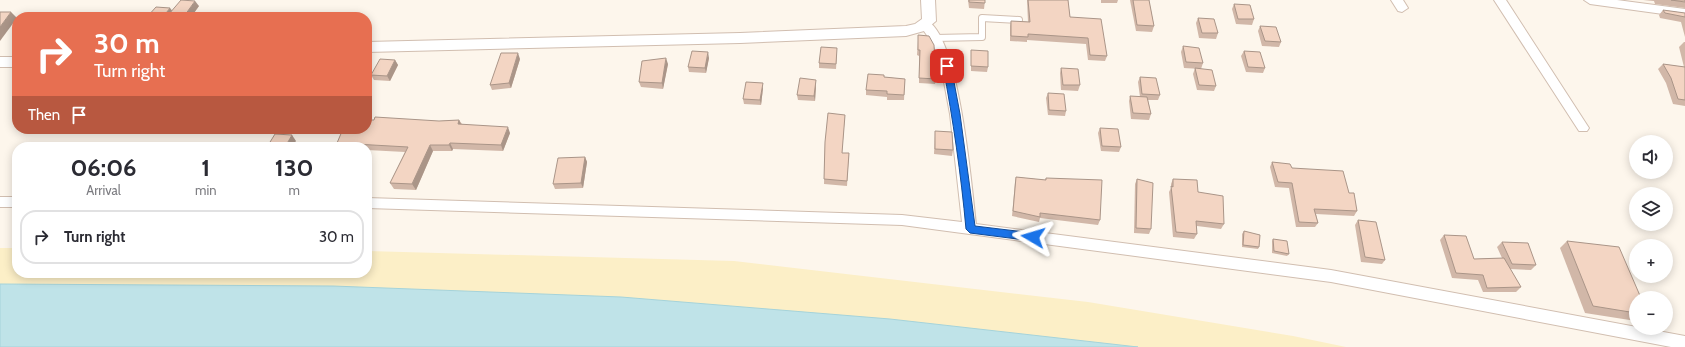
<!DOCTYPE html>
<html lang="en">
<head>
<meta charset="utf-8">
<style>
	body { margin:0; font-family:Cabin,sans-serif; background:#f7f7f7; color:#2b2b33; height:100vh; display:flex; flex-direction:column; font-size:15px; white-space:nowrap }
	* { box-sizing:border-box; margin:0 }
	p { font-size:13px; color:#7c7c81 }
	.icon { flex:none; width:22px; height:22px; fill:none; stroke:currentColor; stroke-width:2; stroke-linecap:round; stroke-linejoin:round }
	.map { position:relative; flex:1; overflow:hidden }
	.details { position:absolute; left:12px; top:142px; width:360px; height:136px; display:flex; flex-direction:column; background:#fff; border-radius:16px; box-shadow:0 2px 10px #0003 }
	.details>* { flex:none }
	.guide { position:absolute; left:12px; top:12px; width:360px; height:122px; border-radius:16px; box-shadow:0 2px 10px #0003; background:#e76f51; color:#fff; overflow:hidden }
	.buttons { position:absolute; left:1629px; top:135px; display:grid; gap:8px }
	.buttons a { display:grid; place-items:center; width:44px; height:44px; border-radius:50%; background:#fff; box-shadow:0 2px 10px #0003; font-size:20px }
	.pin { position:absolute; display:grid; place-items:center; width:34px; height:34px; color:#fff; margin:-17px; border-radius:8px; box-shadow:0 2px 6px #0006 }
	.me { position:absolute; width:44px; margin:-22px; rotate:277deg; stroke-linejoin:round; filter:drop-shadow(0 0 3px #0008) }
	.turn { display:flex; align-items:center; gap:14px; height:84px; padding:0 16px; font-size:18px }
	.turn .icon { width:52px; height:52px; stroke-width:2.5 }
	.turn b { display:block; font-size:28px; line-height:34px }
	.then { display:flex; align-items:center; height:38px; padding:0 16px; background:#0003; gap:8px; font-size:15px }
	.eta { display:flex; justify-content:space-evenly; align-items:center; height:68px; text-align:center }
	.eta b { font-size:24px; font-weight:700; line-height:28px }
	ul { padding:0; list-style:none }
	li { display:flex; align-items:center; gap:12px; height:54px; margin:0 8px 6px; padding:0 8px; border:2px solid #e1e1e2; border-radius:16px }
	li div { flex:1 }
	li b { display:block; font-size:15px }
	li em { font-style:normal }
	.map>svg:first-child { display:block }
</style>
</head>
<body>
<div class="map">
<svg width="1685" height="347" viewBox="0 0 1685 347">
	<rect width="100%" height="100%" fill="#fdf6ec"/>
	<!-- sand -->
	<polygon fill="#fcefc7" points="0,248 17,248 17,273 367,273 367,251 734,261 1088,302 1293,336 1346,347 983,347 0,302"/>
	<!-- water -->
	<polygon fill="#bfe3e8" stroke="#a5d3da" points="0,284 333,286 621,297 890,319 1138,347 0,347"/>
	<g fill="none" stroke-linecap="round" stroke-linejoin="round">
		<!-- service casing -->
		<g stroke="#d1beb0" stroke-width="8">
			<polyline id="service" points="935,38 982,37 982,18 1019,20"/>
		</g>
		<!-- minor casing -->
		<g stroke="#d1beb0" stroke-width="2">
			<g id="minor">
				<polygon points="1391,0 1403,0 1408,8 1402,12 1398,11"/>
				<polygon points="1494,0 1506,0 1587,125 1589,128 1587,131 1579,131"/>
				<polygon points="1584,0 1617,0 1685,9 1685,17 1590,4"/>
				<path d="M925 20C959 30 972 190 976 224L1331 270 1685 336V347H1671L1331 282 902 225 367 208V198L902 215 962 222 950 114 941 66 933 44 919 24Z"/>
				<rect x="0" y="197" width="17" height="10"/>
			</g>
		</g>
		<!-- tertiary casing -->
		<g stroke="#d1beb0" stroke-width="2">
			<g id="tertiary">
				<polygon points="921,0 935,0 936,21 924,31 906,36 740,43 367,52 367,42 740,33 906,26 915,24 922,19"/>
				<rect x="0" y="57" width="17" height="10"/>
			</g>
		</g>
		<!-- service -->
		<use href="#service" stroke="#fff" stroke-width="6"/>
		<!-- minor -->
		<use href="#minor" fill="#fff" fill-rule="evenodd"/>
		<!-- tertiary -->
		<use href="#tertiary" fill="#fff" fill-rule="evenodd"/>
	</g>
	<!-- wall -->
	<g fill="#d1b7a8">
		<polygon points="968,0 985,0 984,9 969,8"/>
		<polygon points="1027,0 1068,0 1070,17 1107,56 1105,61 1088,60 1086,44 1027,40 1027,42 1010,41 1010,26 1011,21 1028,22"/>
		<polygon points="1101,0 1118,0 1117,3 1101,3"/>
		<polygon points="1130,0 1149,0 1154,26 1152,32 1136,31"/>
		<polygon points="1643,0 1685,0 1685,8 1655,4 1654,1"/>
		<polygon points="1234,4 1254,19 1252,25 1236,24 1232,9"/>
		<polygon points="199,6 191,17 147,17 172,11"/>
		<polygon points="1663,10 1685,13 1685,37 1681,22 1660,18 1659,15"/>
		<polygon points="1198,18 1218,33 1216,39 1199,38 1196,23"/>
		<polygon points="1260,26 1281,42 1279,47 1262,46 1258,31"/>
		<polygon points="918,40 936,79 935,84 919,83 919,56 917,55"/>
		<polygon points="1684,42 1685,42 1685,106 1673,104 1666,83 1658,69 1663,64 1684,67 1679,47"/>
		<polygon points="1183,46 1203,63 1201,69 1184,68 1181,52"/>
		<polygon points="971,50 988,67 987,72 971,71"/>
		<polygon points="1244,51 1265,68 1263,73 1246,72 1241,56"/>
		<polygon points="837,54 836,69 819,68 819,63"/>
		<polygon points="709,58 706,73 689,72 688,67"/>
		<polygon points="520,59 511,88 492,90 490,85"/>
		<polygon points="395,60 398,65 390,81 374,80 371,75"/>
		<polygon points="668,64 663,89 641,87 639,82"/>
		<polygon points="1061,68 1080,85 1078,91 1061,90 1060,73"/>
		<polygon points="1195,68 1216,86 1214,91 1197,90 1193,74"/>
		<polygon points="884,77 905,79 904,100 887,100 887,97 866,95 866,90"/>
		<polygon points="1140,77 1160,95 1158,100 1148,100 1151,114 1149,120 1131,119 1129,101 1130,96 1140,97 1138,82"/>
		<polygon points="816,85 815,101 798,100 797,95"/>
		<polygon points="763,88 761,105 744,104 743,99"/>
		<polygon points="1048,93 1066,111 1065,116 1048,115 1046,98"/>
		<polygon points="845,115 842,153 849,153 847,186 824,184 825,142"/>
		<polygon points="459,120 462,124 510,133 503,151 453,149 452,151 433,151 416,190 394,189 390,183 405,152 367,150 367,147 339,147 337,143 439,121"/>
		<polygon points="1100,128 1121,147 1119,152 1101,151 1098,133"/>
		<polygon points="935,131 953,150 952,156 934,154"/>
		<polygon points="585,157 587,162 583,188 555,189 553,184"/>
		<polygon points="1272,162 1292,168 1349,193 1357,211 1354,216 1316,214 1318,223 1315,227 1296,227 1289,188 1275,187 1270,167"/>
		<polygon points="1016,177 1045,180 1046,178 1100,220 1098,225 1040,218 1039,222 1012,216 1015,182"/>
		<polygon points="1137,179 1151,229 1149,234 1134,233 1135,184"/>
		<polygon points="1173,179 1198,192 1224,224 1221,229 1197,226 1197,234 1194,239 1173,237 1169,192 1171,188 1171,184"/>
		<polygon points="1358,220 1385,260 1382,264 1361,262 1355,225"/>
		<polygon points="1244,231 1259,247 1258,249 1242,247 1242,234"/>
		<polygon points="1444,235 1474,259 1502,258 1497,247 1502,242 1536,265 1531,270 1510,269 1521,287 1516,292 1483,292 1478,280 1452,278 1440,240"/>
		<polygon points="1273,239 1289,254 1287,256 1272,253 1272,241"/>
		<polygon points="1567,241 1636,298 1636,321 1585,313 1560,248"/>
	</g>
	<!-- shaded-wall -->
	<g fill="#aa9588">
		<polygon points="195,1 199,6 191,17 186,17 185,15"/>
		<polygon points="170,8 174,13 169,14 171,17 163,17"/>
		<polygon points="11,12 17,18 0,41 0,27"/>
		<polygon points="708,52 709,58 706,73 705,68"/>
		<polygon points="518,53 520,59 511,88 509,83"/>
		<polygon points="666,58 668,64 663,89 662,83"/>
		<polygon points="395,60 398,65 390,81 387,76"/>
		<polygon points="816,80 816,85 815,101 814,96"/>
		<polygon points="763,83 763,88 761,105 760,100"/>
		<polygon points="459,120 462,126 458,124"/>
		<polygon points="508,127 510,133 503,151 501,145"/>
		<polygon points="292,135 296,141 292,147 285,147"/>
		<polygon points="450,143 453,149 452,151 449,145"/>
		<polygon points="430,145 433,151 416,190 412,184"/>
		<polygon points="585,157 587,162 583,188 581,183"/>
	</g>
	<!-- building -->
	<g fill="#f3d5c3" stroke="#aa9588">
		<polygon points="181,0 195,1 185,15 169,14"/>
		<polygon points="969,0 985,0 985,3 969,2"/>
		<polygon points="1028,0 1068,0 1070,17 1101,19 1107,56 1090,55 1088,38 1028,34 1028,37 1011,36 1011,21 1030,22"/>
		<polygon points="1133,0 1149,0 1154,26 1137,25"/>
		<polygon points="1671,0 1685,0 1685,2"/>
		<polygon points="1234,4 1250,5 1254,19 1238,19"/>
		<polygon points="156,7 170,8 163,17 147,17"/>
		<polygon points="1663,10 1685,13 1685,17 1665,13"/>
		<polygon points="0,12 11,12 0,27"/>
		<polygon points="1198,18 1214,19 1218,33 1202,33"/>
		<polygon points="1260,26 1276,27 1281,42 1265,41"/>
		<polygon points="918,35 929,36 934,45 936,79 919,78 920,50 918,50"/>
		<polygon points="1183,46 1199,48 1203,63 1186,62"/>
		<polygon points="821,47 837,48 836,64 819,63"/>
		<polygon points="971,50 988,51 988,67 971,66"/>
		<polygon points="692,51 708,52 705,68 688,67"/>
		<polygon points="1244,51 1260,52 1265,68 1248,67"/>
		<polygon points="501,53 518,53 509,83 490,85"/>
		<polygon points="666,58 662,83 639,82 642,61"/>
		<polygon points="380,59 395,60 387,76 371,75"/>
		<polygon points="1663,64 1685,67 1685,100 1678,99 1671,78"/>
		<polygon points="1061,68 1078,69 1080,85 1063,85"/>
		<polygon points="1195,68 1212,70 1216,86 1199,85"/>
		<polygon points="868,74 884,75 884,77 905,79 904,95 887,94 887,91 866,90"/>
		<polygon points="1140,77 1156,78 1160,95 1142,94"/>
		<polygon points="800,78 816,80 814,96 797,95"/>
		<polygon points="746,82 763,83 760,100 743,99"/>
		<polygon points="1048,93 1064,94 1066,111 1049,110"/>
		<polygon points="1130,96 1147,97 1151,114 1133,113"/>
		<polygon points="828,113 845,115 842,153 849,153 847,181 824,179 825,142"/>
		<polygon points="375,117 439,121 459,120 458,124 508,127 501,145 450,143 449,145 430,145 412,184 390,183 408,147 337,143 343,129 367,129 367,120 374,120"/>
		<polygon points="1100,128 1118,129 1121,147 1102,146"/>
		<polygon points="935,131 952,132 953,150 935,149"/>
		<polygon points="275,134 292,135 285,147 267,147"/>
		<polygon points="585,157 581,183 553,184 558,158"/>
		<polygon points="1272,162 1290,164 1292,168 1343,171 1349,193 1354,193 1357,211 1314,209 1318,223 1299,222 1292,183 1278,182"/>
		<polygon points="1016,177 1046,180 1046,178 1102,180 1100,220 1040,213 1040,217 1013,211"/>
		<polygon points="1137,179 1153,183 1151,229 1136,228"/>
		<polygon points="1173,179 1197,180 1198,192 1223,196 1224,224 1196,221 1197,234 1176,232 1171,186 1173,187"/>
		<polygon points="1358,220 1376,222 1385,260 1365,257"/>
		<polygon points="1244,231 1260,235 1259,247 1243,245"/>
		<polygon points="1444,235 1466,236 1474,259 1504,258 1521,287 1487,288 1483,275 1456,273"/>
		<polygon points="1273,239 1287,241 1289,254 1274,251"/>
		<polygon points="1567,241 1619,247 1641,298 1636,298 1636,313 1593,306"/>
		<polygon points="1502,242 1528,243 1536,265 1512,264"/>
	</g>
	<!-- route -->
	<path fill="#1a73e8" stroke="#114b97" d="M947 63 951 66 960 114 975 226 1033 233 1036 235 1038 237 1036 240 1033 241 970 233 966 229C961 174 953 120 943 66Z"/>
</svg>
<div class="buttons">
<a><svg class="icon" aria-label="sound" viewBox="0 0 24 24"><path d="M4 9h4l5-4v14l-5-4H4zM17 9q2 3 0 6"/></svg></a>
<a><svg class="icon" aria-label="layers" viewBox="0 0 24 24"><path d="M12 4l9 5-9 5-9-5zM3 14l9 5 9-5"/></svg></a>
<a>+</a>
<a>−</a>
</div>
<div class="pin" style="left:947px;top:66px;background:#d93025"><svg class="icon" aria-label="arrive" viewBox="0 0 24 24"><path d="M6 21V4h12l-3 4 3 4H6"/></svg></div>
<svg class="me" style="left:1033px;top:237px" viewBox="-20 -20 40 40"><path d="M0-17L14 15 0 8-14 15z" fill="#1a73e8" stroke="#fff" stroke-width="4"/></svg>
<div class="guide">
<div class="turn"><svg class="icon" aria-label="right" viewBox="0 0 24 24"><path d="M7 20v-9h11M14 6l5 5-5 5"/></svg><div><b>30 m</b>Turn right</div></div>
<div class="then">Then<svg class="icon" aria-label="arrive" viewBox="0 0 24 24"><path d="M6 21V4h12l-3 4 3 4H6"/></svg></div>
</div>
<section class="details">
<div class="eta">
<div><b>06:06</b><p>Arrival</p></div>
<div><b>1</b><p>min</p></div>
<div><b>130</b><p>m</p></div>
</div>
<ul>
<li><svg class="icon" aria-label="right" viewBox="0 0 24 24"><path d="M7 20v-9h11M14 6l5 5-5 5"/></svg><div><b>Turn right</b></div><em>30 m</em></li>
</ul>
</section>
</div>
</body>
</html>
